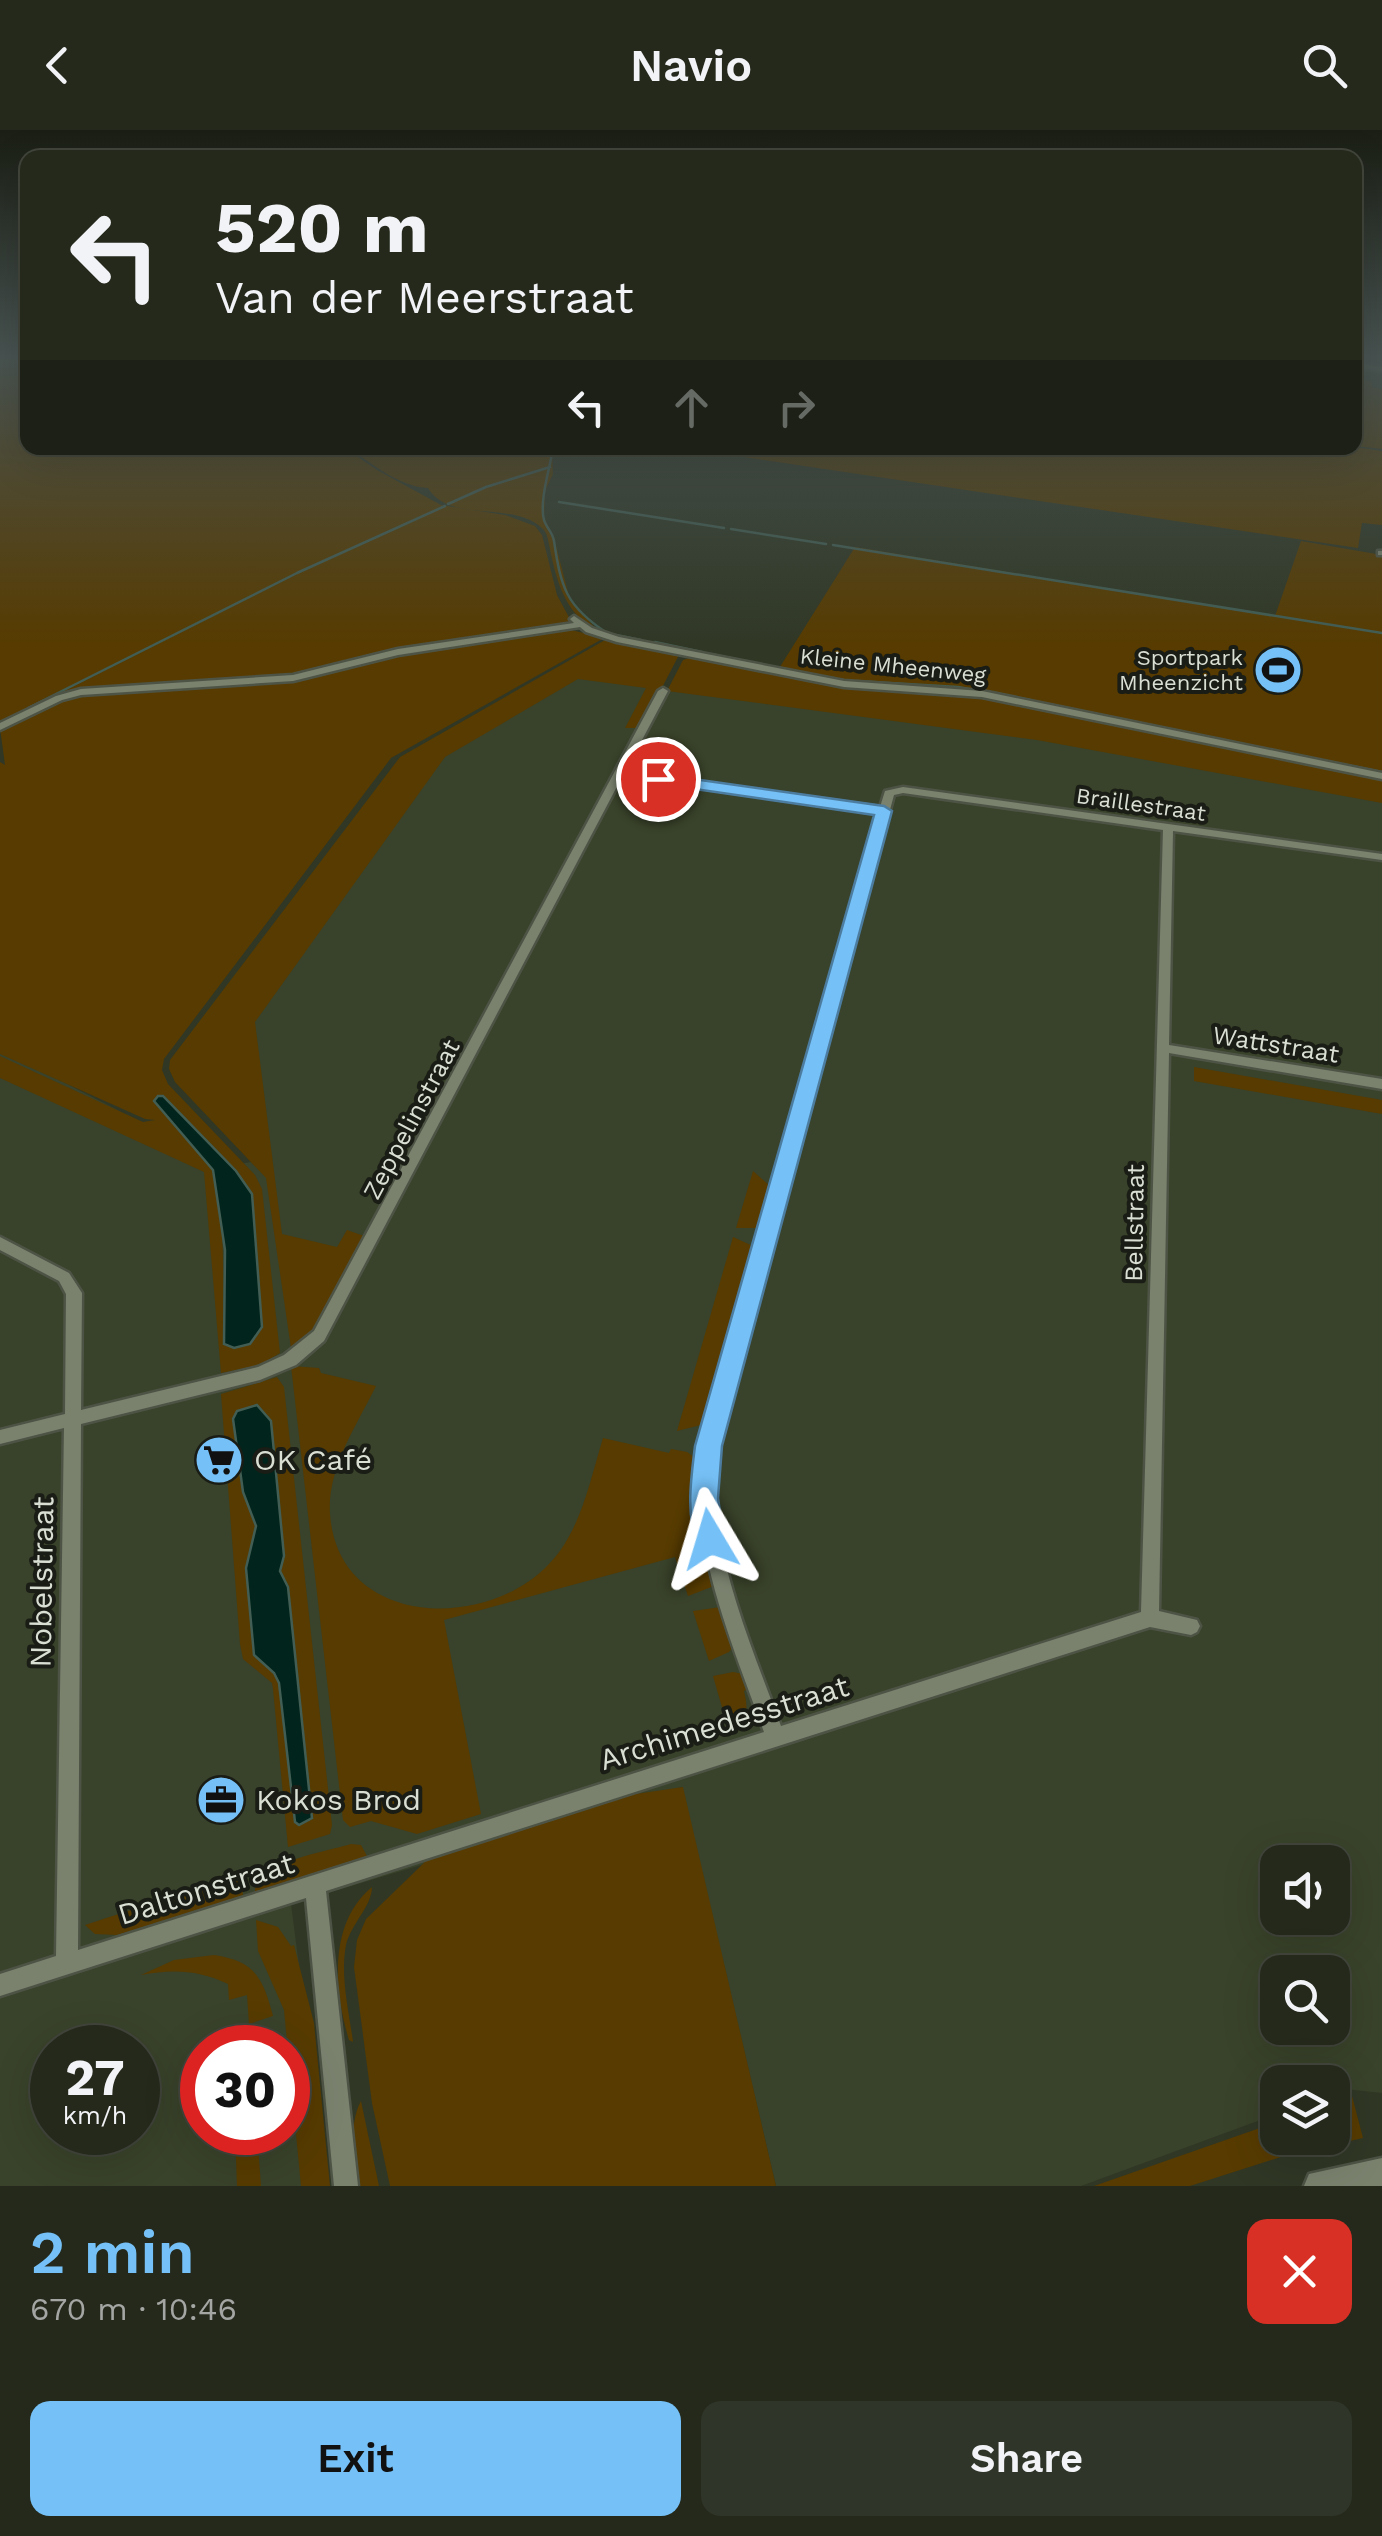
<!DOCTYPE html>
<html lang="en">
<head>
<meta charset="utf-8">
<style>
	body { margin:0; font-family:"Work Sans",sans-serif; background:#303529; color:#f1f3f6; height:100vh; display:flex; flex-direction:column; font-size:38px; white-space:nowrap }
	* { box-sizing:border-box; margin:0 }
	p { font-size:32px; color:#a3a6a3 }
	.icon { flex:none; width:55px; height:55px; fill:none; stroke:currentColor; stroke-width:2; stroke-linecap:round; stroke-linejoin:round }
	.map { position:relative; height:2056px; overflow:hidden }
	.details { display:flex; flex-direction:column; background:#24291c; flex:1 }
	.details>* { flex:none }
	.guide { position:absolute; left:20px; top:20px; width:1342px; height:305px; border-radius:20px; box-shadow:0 10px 40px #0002,0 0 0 2px #41453b; background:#24291c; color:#f1f3f6; overflow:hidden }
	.tools { position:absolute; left:1260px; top:1715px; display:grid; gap:20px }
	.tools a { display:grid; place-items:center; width:90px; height:90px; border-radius:20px; background:#24291c; box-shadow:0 10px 40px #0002,0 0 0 2px #41453b; font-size:50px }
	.speed { position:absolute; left:30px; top:1895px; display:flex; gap:20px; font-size:50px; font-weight:700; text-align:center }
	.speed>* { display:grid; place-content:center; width:130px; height:130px; border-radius:50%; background:#24291c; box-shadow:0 10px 40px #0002,0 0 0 2px #41453b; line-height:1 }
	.speed small { font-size:25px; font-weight:400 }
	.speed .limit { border:15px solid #d22; background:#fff; color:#111 }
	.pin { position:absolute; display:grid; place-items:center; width:85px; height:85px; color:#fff; margin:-42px; border:5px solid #fff; border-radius:50%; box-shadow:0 2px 10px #0007 }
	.me { position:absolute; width:110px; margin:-55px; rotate:353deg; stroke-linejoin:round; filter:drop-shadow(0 0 8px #0008) }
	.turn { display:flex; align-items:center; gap:35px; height:210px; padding:0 30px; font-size:45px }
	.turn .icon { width:130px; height:130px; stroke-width:2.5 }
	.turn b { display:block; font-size:70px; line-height:85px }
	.lanes { display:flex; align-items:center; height:95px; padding:0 30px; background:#0003; justify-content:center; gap:50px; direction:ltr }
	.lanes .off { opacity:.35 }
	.round { display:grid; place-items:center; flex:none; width:105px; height:105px; border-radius:20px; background:#303529 }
	.headline { display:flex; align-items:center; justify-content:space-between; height:170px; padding:0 30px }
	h1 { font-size:60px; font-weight:600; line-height:75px; color:#75c0f6 }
	.cta { display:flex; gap:20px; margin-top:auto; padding:20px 30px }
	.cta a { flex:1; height:115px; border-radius:20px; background:#75c0f6; color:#111; font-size:40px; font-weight:600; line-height:115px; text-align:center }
	.cta a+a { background:#303529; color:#f1f3f6 }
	header { display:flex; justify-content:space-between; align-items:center; height:130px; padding:0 30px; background:#24291c; font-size:45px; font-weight:600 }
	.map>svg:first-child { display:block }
</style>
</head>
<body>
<header><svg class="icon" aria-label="back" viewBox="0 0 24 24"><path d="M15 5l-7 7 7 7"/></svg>Navio<svg class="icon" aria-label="search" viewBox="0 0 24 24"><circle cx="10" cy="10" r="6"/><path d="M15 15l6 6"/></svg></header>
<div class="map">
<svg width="1382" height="2056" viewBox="0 0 1382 2056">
	<rect width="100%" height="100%" fill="#303725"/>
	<!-- built -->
	<path fill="#39422a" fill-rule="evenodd" d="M576 546 1037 606 1382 671V1963L1345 1959 1333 1964 1332 1952H1278L1277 1984 1081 2056H776L682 1657 291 1774 305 1882 315 2056H0V919L225 1036 258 1031 249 894 445 624ZM1278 1732H1332V1788H1278ZM1278 1842H1332V1898H1278ZM52 1918H138V2002H52ZM202 1918H288V2002H202Z"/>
	<!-- green -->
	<g fill="#573b00" fill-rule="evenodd">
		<polygon points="0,228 27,228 28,318 345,318 377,340 441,375 505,385 535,396 542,405 557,465 571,491 284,548 83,561 0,595"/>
		<polygon points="1355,249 1372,251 1372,257 1382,259 1382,319 1355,316"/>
		<polygon points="1355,317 1382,321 1382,395 1362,393 1358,418 689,319"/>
		<path d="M349 318H552L553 344 545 361 544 388 554 408 570 470 599 502C566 485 557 454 550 419 548 412 548 403 542 398 511 370 450 394 428 358 400 357 372 334 349 318Z"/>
		<polygon points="1301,411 1382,425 1382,642 983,562 844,552 778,540 855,417 1275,486"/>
		<path d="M563 498 604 508 391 628 164 929 162 940 168 954 255 1045 262 1059 280 1223 260 1235 221 1243 204 1042 0 948V926L143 992 155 990 145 989 0 924V632L5 635 0 598 76 564 270 552 387 526ZM161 965 236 1041 252 1064 262 1197 223 1178C224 1150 224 1058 210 1036 194 1010 170 995 161 965Z"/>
		<path d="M605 510 679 525 641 598H625L646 558 578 549 445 627 255 892 282 1104 337 1117 347 1100 367 1107C350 1138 323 1207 291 1218L266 1048 175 952 169 939 170 930 400 627Z"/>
		<polygon points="695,526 830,554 979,566 1382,648 1382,673 1037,610 667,561 683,530"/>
		<polygon points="1194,937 1382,970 1382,984 1194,951"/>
		<polygon points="753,1041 772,1058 761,1098 736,1098"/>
		<polygon points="733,1107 755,1117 705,1294 677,1301"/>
		<path d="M291 1236 319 1238 321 1243 376 1256C357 1295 327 1338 330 1384 338 1497 485 1502 549 1434 581 1401 590 1350 603 1308L669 1323 671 1319 687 1322 697 1329 698 1398 714 1456 688 1466 675 1427 444 1490 481 1684 417 1704 371 1691 350 1697 343 1690Z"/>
		<path d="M277 1247 284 1257 332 1695 330 1704 288 1717 273 1559 272 1553 243 1529 240 1514 221 1264ZM257 1275 271 1291 284 1426 280 1441 288 1457 309 1692 279 1553 274 1543 254 1525 246 1438 256 1396 243 1362 233 1289 237 1281Z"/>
		<polygon points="721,1477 734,1516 729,1522 709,1531 693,1481"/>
		<path d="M733 1542 743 1544 748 1558 744 1561C749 1581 747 1592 730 1605L713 1546Z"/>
		<polygon points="683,1657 776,2056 390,2056 372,1973 354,1837 357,1810 366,1789 426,1731 602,1669"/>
		<path d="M351 1714 361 1715 367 1726 255 1762C256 1732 325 1722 351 1714Z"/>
		<polygon points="229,1748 242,1753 243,1766 117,1805 95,1804 85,1795"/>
		<path d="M372 1757C372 1776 351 1794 346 1815 340 1846 349 1881 353 1912L349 1910C334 1861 328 1793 372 1757Z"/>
		<polygon points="256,1790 278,1797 291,1816 294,1815 314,1893 330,2056 301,2056 284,1880 258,1821"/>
		<path d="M214 1825C255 1831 263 1848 273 1886L249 1894 247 1865 229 1870 228 1854C199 1840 172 1839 141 1845L174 1830Z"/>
		<polygon points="1352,1966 1363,2008 1284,2026 1190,2056 1094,2056 1277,1992 1278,2008 1332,2008 1333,1972"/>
		<path d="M361 1971 379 2056H359C354 2031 348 1994 361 1971Z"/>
		<polygon points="235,2003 257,2003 261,2056 237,2056"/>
	</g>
	<!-- water -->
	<g fill="#01251c" stroke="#425d53" stroke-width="2.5">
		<polygon points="158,966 163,966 236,1041 252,1064 262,1197 250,1214 234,1218 224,1214 225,1120 213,1040 154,971"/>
		<polygon points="257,1275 271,1291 284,1426 280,1441 288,1457 312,1688 299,1695 295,1692 279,1553 274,1543 254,1525 246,1438 256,1396 243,1362 233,1289 237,1281"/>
	</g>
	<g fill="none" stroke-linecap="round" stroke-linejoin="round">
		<!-- stream -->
		<g stroke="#425d53" stroke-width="2.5">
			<path d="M553 318C550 338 539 371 544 390 546 397 553 403 554 411 561 458 566 476 607 503"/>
			<polyline points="559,372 724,398"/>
			<polyline points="448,374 486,357 550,337"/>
			<polyline points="731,399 826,414"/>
			<polyline points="833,415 1382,503"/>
			<polyline points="616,505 641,510"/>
			<polyline points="655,512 702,522"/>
			<polyline points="711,524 769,536"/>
			<polyline points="790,540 836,549"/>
			<polyline points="857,551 958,557 1030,570"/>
			<polyline points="1053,575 1162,598"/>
			<polyline points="28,578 297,443 445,376"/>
			<polyline points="1200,606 1382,642"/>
		</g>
		<!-- street casing -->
		<g stroke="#4e5445" stroke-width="5">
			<g id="street">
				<polygon points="1355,233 1382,237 1382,241 1355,237"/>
				<rect x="1378" y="421" width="4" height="4"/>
				<polygon points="574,486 592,498 619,507 844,551 982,561 1382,643 1382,649 982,567 844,557 617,512 586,502 580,497 398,525 293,551 81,565 62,570 0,600 0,593 56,566 81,559 293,545 398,519 574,493 570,489"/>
				<path d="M663 558 668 561 625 642 880 677 885 661 903 657 1382 724V730L1173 701 1169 915 1382 949V959L1169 923 1159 1481 1197 1490 1200 1496 1197 1502 1191 1505 1150 1497 326 1761 358 2056H334L306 1768 0 1866V1844L56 1826 64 1298 0 1314V1300L65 1284 66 1164 59 1151 0 1120V1107L69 1143 82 1163 81 1280 258 1237 284 1225 314 1201 658 561ZM622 647 878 683 697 1332C696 1431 731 1511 764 1602L78 1820 81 1294 260 1250 296 1235 324 1211ZM903 663 1163 700 1141 1482 781 1596C748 1507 713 1429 713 1332L894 665Z"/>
			</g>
		</g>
		<!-- secondary casing -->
		<g stroke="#4e5445" stroke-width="5">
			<polygon id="secondary" points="1382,2028 1382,2056 1304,2056 1309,2044"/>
		</g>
		<!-- street -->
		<use href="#street" fill="#7a826e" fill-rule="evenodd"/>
		<!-- secondary -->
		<use href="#secondary" fill="#7a826e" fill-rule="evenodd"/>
	</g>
	<!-- sky -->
	<linearGradient id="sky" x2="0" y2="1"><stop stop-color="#1a1e14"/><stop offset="0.44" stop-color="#485351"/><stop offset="1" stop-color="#485351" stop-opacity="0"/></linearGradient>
	<rect width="1382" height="516" fill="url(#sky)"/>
	<!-- route -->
	<path fill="#75c0f6" stroke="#4c7da0" stroke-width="2.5" d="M658 644 884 676 892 681 722 1316 718 1368 724 1409 720 1418 710 1422 699 1418C685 1386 691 1349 695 1316L874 685 653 653V646Z"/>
	<!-- icons -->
	<defs>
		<g id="stadium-disc" transform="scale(2.5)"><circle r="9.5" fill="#75c0f6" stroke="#1a1d15"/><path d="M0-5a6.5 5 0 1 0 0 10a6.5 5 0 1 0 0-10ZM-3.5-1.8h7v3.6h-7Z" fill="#111"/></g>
		<g id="supermarket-disc" transform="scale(2.5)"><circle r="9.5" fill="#75c0f6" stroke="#1a1d15"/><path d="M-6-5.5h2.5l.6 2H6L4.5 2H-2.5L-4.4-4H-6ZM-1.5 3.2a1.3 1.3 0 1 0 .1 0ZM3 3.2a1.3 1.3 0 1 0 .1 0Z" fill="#111"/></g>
		<g id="office-disc" transform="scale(2.5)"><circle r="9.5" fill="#75c0f6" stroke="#1a1d15"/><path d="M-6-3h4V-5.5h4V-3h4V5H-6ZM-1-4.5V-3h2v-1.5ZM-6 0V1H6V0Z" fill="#111"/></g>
	</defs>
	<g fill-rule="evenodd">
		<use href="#stadium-disc" x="1278" y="540"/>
		<use href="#supermarket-disc" x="219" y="1330"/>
		<use href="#office-disc" x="221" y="1670"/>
	</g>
	<g text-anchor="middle" stroke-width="8" stroke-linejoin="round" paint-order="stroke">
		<!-- far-poi labels -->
		<g font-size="22" fill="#dadfd4" stroke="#1a1d15" text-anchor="end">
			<text x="1243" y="535">Sportpark<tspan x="1243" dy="25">Mheenzicht</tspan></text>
		</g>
		<!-- far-street labels -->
		<g font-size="22" fill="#dadfd4" stroke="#1a1d15">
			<text transform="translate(893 535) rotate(6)" y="8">Kleine Mheenweg</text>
			<text transform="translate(1141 674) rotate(8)" y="8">Braillestraat</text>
		</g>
		<!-- street labels -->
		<g font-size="25" fill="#dadfd4" stroke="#1a1d15">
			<text transform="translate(1276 914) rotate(9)" y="9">Wattstraat</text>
			<text transform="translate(411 989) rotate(-62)" y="9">Zeppelinstraat</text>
			<text transform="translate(1134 1093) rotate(-89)" y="9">Bellstraat</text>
		</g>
		<!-- near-poi labels -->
		<g font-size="30" fill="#dadfd4" stroke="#1a1d15" text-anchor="start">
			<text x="254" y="1340">OK Café</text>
			<text x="256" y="1680">Kokos Brod</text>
		</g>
		<!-- near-street labels -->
		<g font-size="30" fill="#dadfd4" stroke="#1a1d15">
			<text transform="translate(42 1452) rotate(-89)" y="10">Nobelstraat</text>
			<text transform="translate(724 1593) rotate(-17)" y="10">Archimedesstraat</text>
			<text transform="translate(206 1759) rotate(-17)" y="10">Daltonstraat</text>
		</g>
	</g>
</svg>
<div class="tools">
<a><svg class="icon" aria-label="sound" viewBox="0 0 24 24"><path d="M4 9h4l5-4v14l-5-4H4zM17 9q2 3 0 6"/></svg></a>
<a><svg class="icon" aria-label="search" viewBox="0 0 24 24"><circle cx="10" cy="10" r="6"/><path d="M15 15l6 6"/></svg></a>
<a><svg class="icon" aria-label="layers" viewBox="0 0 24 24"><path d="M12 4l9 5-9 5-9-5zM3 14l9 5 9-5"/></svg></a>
</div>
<div class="speed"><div>27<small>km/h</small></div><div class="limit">30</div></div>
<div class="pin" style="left:658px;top:649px;background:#d93025"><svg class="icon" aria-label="arrive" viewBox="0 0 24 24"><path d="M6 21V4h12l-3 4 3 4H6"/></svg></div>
<svg class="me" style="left:710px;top:1409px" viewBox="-20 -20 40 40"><path d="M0-17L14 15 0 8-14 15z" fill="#75c0f6" stroke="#fff" stroke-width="4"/></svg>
<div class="guide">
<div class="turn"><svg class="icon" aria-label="left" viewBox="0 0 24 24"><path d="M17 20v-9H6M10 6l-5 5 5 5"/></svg><div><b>520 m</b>Van der Meerstraat</div></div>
<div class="lanes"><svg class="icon" aria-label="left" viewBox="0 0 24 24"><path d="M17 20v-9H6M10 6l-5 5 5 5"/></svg><svg class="icon off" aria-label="ahead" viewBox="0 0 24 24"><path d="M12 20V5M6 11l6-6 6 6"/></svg><svg class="icon off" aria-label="right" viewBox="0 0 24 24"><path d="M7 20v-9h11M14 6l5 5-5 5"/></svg></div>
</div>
</div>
<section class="details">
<div class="headline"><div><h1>2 min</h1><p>670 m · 10:46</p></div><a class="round" style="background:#d93025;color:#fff"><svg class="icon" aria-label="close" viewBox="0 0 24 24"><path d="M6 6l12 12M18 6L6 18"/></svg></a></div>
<div class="cta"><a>Exit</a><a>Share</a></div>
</section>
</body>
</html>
